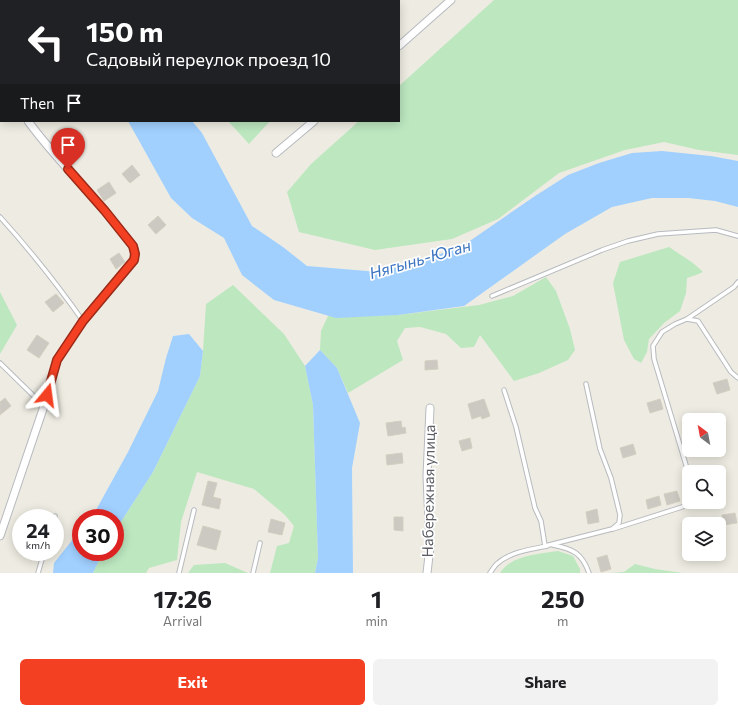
<!DOCTYPE html>
<html lang="en">
<head>
<meta charset="utf-8">
<style>
	body { margin:0; font-family:Commissioner,sans-serif; background:#f2f2f2; color:#202124; height:100vh; display:flex; flex-direction:column; font-size:15px; white-space:nowrap }
	* { box-sizing:border-box; margin:0 }
	p { font-size:13px; color:#757577 }
	.icon { flex:none; width:22px; height:22px; fill:none; stroke:currentColor; stroke-width:2; stroke-linecap:round; stroke-linejoin:round }
	.map { position:relative; height:573px; overflow:hidden }
	.sheet { display:flex; flex-direction:column; background:#fff; flex:1 }
	.sheet>* { flex:none }
	.banner { position:absolute; left:0px; top:0px; width:400px; height:122px; box-shadow:0 2px 10px #0003; background:#202124; color:#fff; overflow:hidden }
	.needle { width:26px; rotate:328deg }
	.controls { position:absolute; left:682px; top:413px; display:grid; gap:8px }
	.controls a { display:grid; place-items:center; width:44px; height:44px; border-radius:6px; background:#fff; box-shadow:0 2px 10px #0003; font-size:20px }
	.speed { position:absolute; left:12px; top:509px; display:flex; gap:8px; font-size:20px; font-weight:700; text-align:center }
	.speed>* { display:grid; place-content:center; width:52px; height:52px; border-radius:50%; background:#fff; box-shadow:0 2px 10px #0003; line-height:1 }
	.speed small { font-size:10px; font-weight:400 }
	.speed .limit { border:6px solid #d22; background:#fff; color:#111 }
	.pin { position:absolute; display:grid; place-items:center; width:34px; height:34px; color:#fff; margin:-41px -17px; border-radius:50% 50% 50% 0; rotate:-45deg; box-shadow:0 0 4px #0007 }
	.pin .icon { rotate:45deg }
	.me { position:absolute; width:44px; margin:-22px; rotate:16deg; stroke-linejoin:round; filter:drop-shadow(0 0 3px #0008) }
	.turn { display:flex; align-items:center; gap:14px; height:84px; padding:0 20px; font-size:18px }
	.turn .icon { width:52px; height:52px; stroke-width:2.5 }
	.turn b { display:block; font-size:28px; line-height:34px }
	.then { display:flex; align-items:center; height:38px; padding:0 20px; background:#0003; gap:8px; font-size:15px }
	.eta { display:flex; justify-content:space-evenly; align-items:center; height:68px; text-align:center }
	.eta b { font-size:24px; font-weight:700; line-height:28px }
	.cta { display:flex; gap:8px; margin-top:auto; padding:8px 20px }
	.cta a { flex:1; height:46px; border-radius:6px; background:#f33f22; color:#fff; font-size:16px; font-weight:700; line-height:46px; text-align:center }
	.cta a+a { background:#f2f2f2; color:#202124 }
	.map>svg:first-child { display:block }
</style>
</head>
<body>
<div class="map">
<svg width="738" height="573" viewBox="0 0 738 573">
	<rect width="100%" height="100%" fill="#eeece2"/>
	<!-- green -->
	<g fill="#bce7bf">
		<polygon points="124,0 382,0 381,1 124,1"/>
		<polygon points="494,0 738,0 738,155 699,150 664,142 625,150 559,173 498,219 452,239 375,250 299,232 287,192 311,164 359,121 399,121 399,86"/>
		<polygon points="228,121 270,121 249,144"/>
		<polygon points="669,247 693,263 703,272 696,275 687,278 686,293 680,311 664,323 649,339 647,352 641,363 634,359 624,340 613,283 620,262"/>
		<polygon points="546,277 556,291 570,329 575,350 568,360 539,373 514,381 480,335 474,347 461,348 446,334 420,327 405,328 397,341 403,360 348,393 337,368 320,350 321,331 328,316 398,315 479,305 513,296"/>
		<polygon points="233,285 284,334 305,366 313,405 318,558 315,573 270,573 277,546 289,543 294,526 285,515 254,489 197,472 181,522 177,560 149,568 146,573 93,573 103,552 115,552 115,531 153,472 200,376 203,351 206,304"/>
		<polygon points="0,292 17,325 0,354"/>
		<path d="M558 551 573 556 580 569V573H500C511 555 539 554 558 551Z"/>
		<polygon points="225,563 248,573 188,573 194,565"/>
		<polygon points="635,564 655,569 683,573 609,573 624,572"/>
	</g>
	<!-- water -->
	<g fill="#a1d0ff">
		<polygon points="128,121 192,121 202,133 252,226 283,247 307,266 379,272 410,264 461,247 535,196 568,175 599,163 632,153 662,151 711,156 738,161 738,207 715,201 688,198 652,198 612,207 565,234 464,306 398,315 336,318 274,300 242,275 224,238 192,218 171,198"/>
		<polygon points="189,334 203,351 200,376 153,472 115,531 115,518 89,518 96,510 128,452 158,391 166,358 173,336"/>
		<polygon points="320,350 337,368 360,423 352,468 353,573 315,573 318,558 313,405 305,366"/>
		<polygon points="81,529 81,552 103,552 93,573 53,573 54,563"/>
	</g>
	<!-- building -->
	<g fill="#cbc9c1" stroke="#d3cec0">
		<polygon points="69,130 77,139 68,147 60,138"/>
		<polygon points="132,165 140,175 130,183 122,174"/>
		<polygon points="109,182 116,193 104,201 97,190"/>
		<polygon points="158,216 166,225 156,234 148,225"/>
		<polygon points="119,253 125,262 116,269 110,259"/>
		<polygon points="56,294 64,303 53,312 45,302"/>
		<polygon points="37,335 49,343 39,358 27,350"/>
		<polygon points="437,360 438,369 425,370 425,361"/>
		<polygon points="727,379 730,390 717,394 713,383"/>
		<polygon points="5,398 11,406 0,415 0,402"/>
		<polygon points="484,399 490,416 482,419 481,416 472,419 468,404"/>
		<polygon points="660,399 663,409 650,413 647,403"/>
		<polygon points="401,421 402,428 405,427 406,433 388,436 386,423"/>
		<polygon points="470,438 472,448 462,451 459,441"/>
		<polygon points="633,444 636,454 623,458 620,448"/>
		<polygon points="402,453 403,463 387,465 386,455"/>
		<polygon points="208,481 217,483 213,497 221,499 219,509 202,505"/>
		<polygon points="677,491 680,501 667,505 664,494"/>
		<polygon points="659,496 661,505 648,509 646,500"/>
		<polygon points="597,509 599,522 588,524 586,512"/>
		<polygon points="735,513 737,523 723,525 722,515"/>
		<polygon points="394,517 403,517 403,531 394,530"/>
		<polygon points="271,519 285,523 282,535 268,532"/>
		<polygon points="695,520 695,524 689,524 689,536 685,537 682,523"/>
		<polygon points="203,526 221,531 216,550 197,545"/>
		<polygon points="607,555 611,569 601,572 597,558"/>
	</g>
	<g fill="none" stroke-linecap="round" stroke-linejoin="round">
		<!-- lane casing -->
		<g stroke="#b7babf" stroke-width="5.5">
			<g id="lane">
				<path d="M0 217C30 250 57 284 83 321"/>
				<polyline points="492,296 602,250 628,241 658,234 716,230 738,236"/>
				<polyline points="687,319 734,287 738,282"/>
				<polyline points="0,363 44,406"/>
				<polyline points="504,390 516,427 535,508 541,521 545,546 612,529 619,523 620,515 611,478 600,449 586,384"/>
				<polyline points="689,475 654,359 653,346 662,332 675,324 687,319 698,321 731,372 738,378"/>
				<polyline points="54,518 55,516"/>
				<polyline points="613,529 682,507 690,502"/>
				<path d="M553 545C573 549 582 553 589 573"/>
				<polyline points="38,573 44,552"/>
				<polyline points="179,573 194,510"/>
				<polyline points="253,573 260,543"/>
				<path d="M490 573C492 570 495 565 498 563 510 552 532 549 547 546"/>
			</g>
		</g>
		<!-- street casing -->
		<g stroke="#b7babf" stroke-width="9">
			<g id="street">
				<polyline points="399,46 451,0"/>
				<polyline points="0,86 1,87"/>
				<polyline points="276,153 314,121"/>
				<path d="M0 536 44 406 57 360 83 321 134 261 135 253 133 246C123 234 114 222 104 210 79 180 51 153 28 121"/>
				<polyline points="427,573 430,547 427,476 430,408"/>
			</g>
		</g>
		<!-- lane -->
		<use href="#lane" stroke="#fff" stroke-width="3.5"/>
		<!-- street -->
		<use href="#street" stroke="#fff" stroke-width="7"/>
	</g>
	<g fill="none" stroke-linecap="round" stroke-linejoin="round">
		<!-- route casing -->
		<g stroke="#9e2916" stroke-width="10">
			<polyline id="route" points="47,395 57,360 83,321 134,260 135,254 133,246 105,211 68,169"/>
		</g>
		<!-- route -->
		<use href="#route" stroke="#f33f22" stroke-width="7"/>
	</g>
	<g text-anchor="middle" stroke-width="3.5" stroke-linejoin="round" paint-order="stroke">
		<!-- street labels -->
		<g font-size="15" fill="#5a5e64" stroke="#fff">
			<text transform="translate(429 491) rotate(-89)" y="5">Набережная улица</text>
		</g>
		<!-- water labels -->
		<g font-size="16" font-style="italic" fill="#3a73c0" stroke="#fff">
			<text transform="translate(420 259) rotate(-16)" y="6">Нягынь-Юган</text>
		</g>
	</g>
</svg>
<div class="controls">
<a><svg class="needle" viewBox="-14 -14 28 28"><path d="M0-13l5 13h-10z" fill="#e53935"/><path d="M0 13l5-13h-10z" fill="#757577"/></svg></a>
<a><svg class="icon" aria-label="search" viewBox="0 0 24 24"><circle cx="10" cy="10" r="6"/><path d="M15 15l6 6"/></svg></a>
<a><svg class="icon" aria-label="layers" viewBox="0 0 24 24"><path d="M12 4l9 5-9 5-9-5zM3 14l9 5 9-5"/></svg></a>
</div>
<div class="speed"><div>24<small>km/h</small></div><div class="limit">30</div></div>
<div class="pin" style="left:68px;top:169px;background:#d93025"><svg class="icon" aria-label="arrive" viewBox="0 0 24 24"><path d="M6 21V4h12l-3 4 3 4H6"/></svg></div>
<svg class="me" style="left:47px;top:395px" viewBox="-20 -20 40 40"><path d="M0-17L14 15 0 8-14 15z" fill="#f33f22" stroke="#fff" stroke-width="4"/></svg>
<div class="banner">
<div class="turn"><svg class="icon" aria-label="left" viewBox="0 0 24 24"><path d="M17 20v-9H6M10 6l-5 5 5 5"/></svg><div><b>150 m</b>Садовый переулок проезд 10</div></div>
<div class="then">Then<svg class="icon" aria-label="arrive" viewBox="0 0 24 24"><path d="M6 21V4h12l-3 4 3 4H6"/></svg></div>
</div>
</div>
<section class="sheet">
<div class="eta">
<div><b>17:26</b><p>Arrival</p></div>
<div><b>1</b><p>min</p></div>
<div><b>250</b><p>m</p></div>
</div>
<div class="cta"><a>Exit</a><a>Share</a></div>
</section>
</body>
</html>
